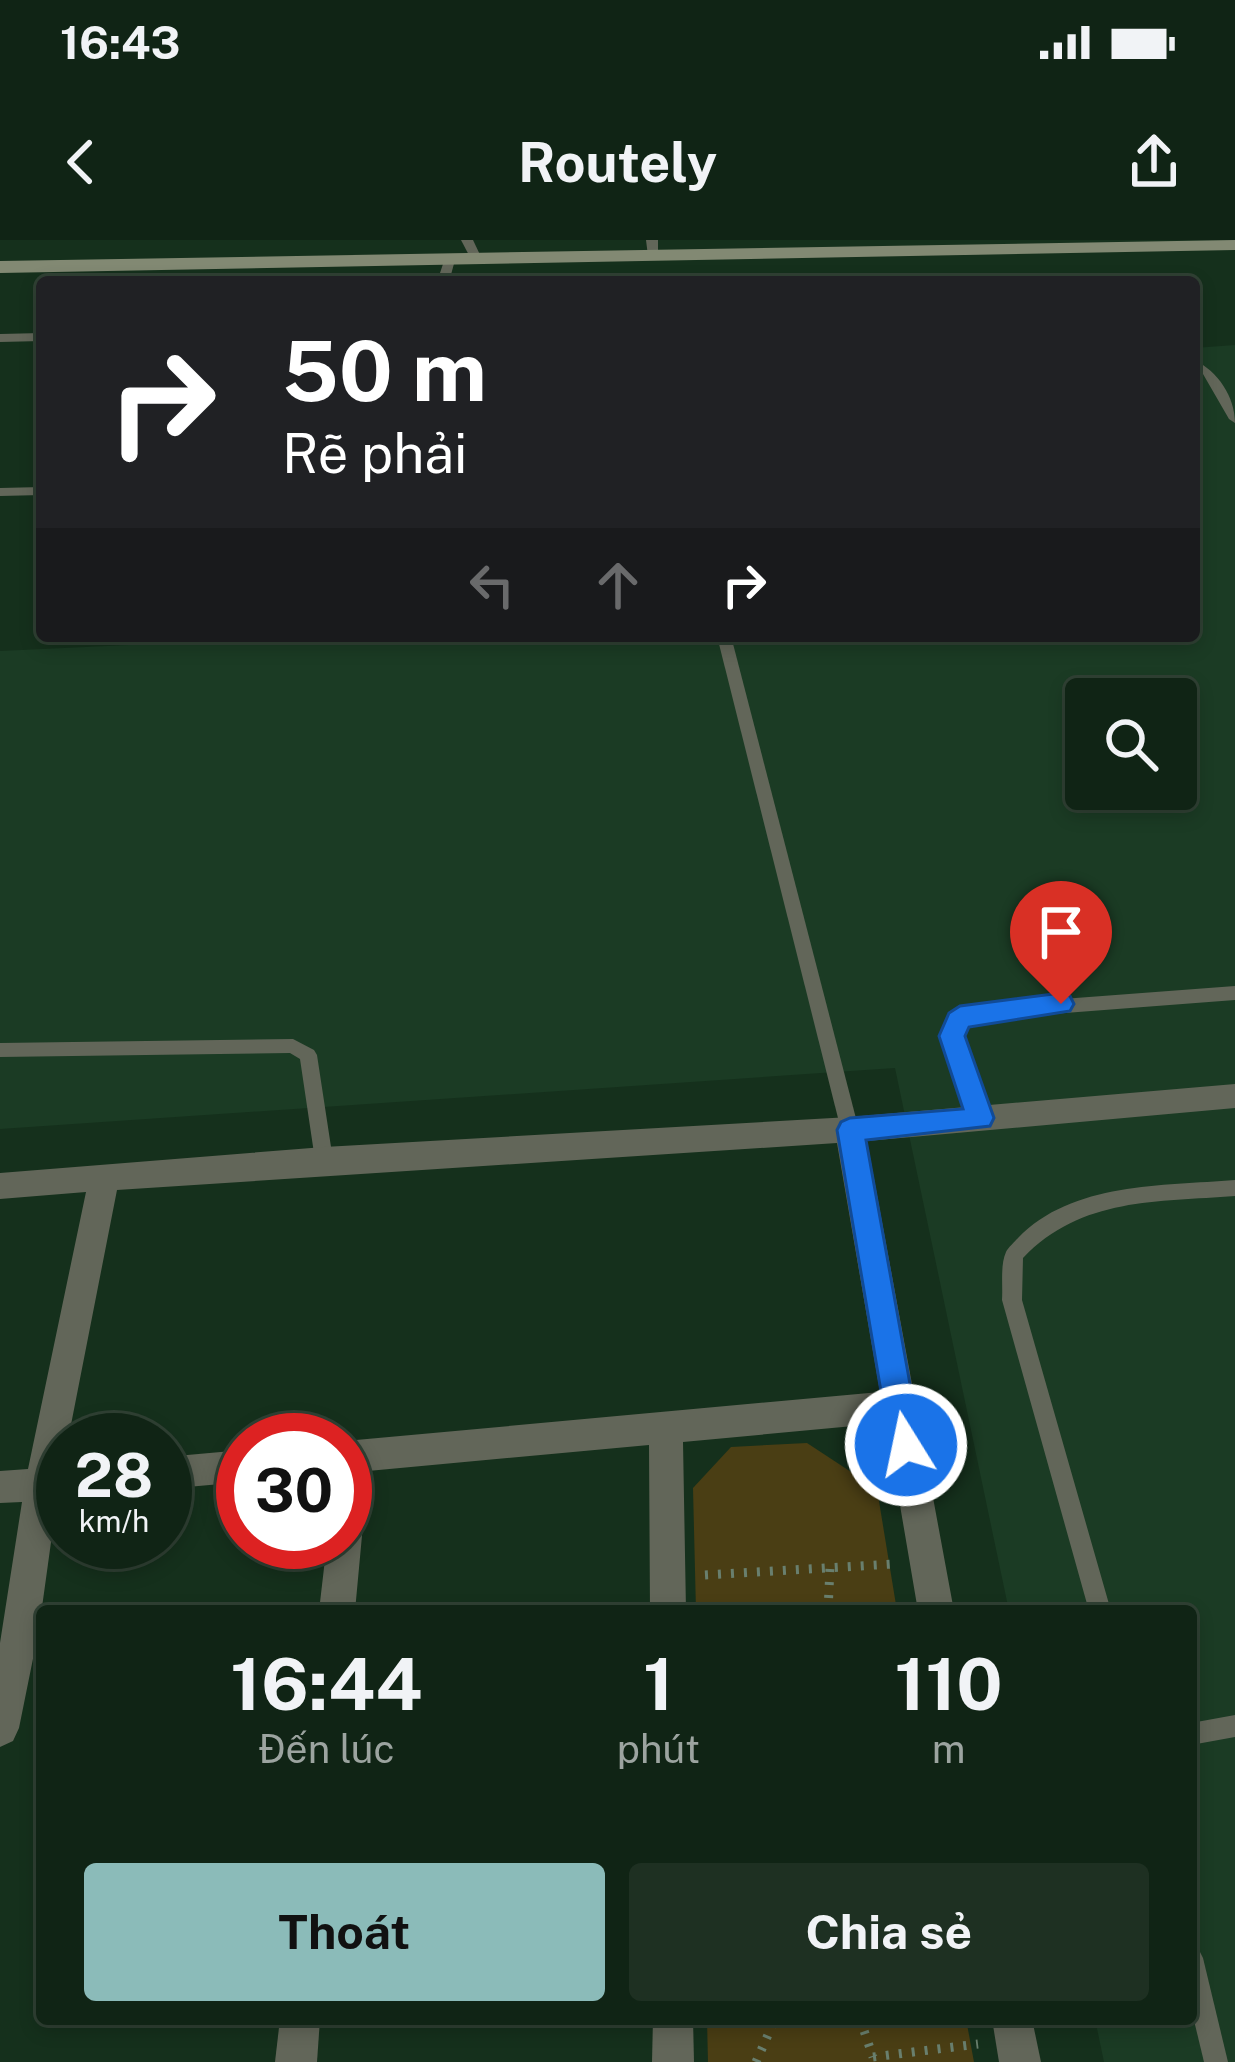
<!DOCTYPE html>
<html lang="vi">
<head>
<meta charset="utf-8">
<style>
	body { margin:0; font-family:"Public Sans",sans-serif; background:#1e3022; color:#f1f3f6; height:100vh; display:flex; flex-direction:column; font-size:45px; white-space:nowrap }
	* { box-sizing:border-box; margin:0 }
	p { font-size:39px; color:#9ca4a0 }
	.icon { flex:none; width:66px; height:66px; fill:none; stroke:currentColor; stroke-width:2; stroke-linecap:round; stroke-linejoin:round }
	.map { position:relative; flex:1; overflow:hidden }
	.panel { position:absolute; left:36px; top:1365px; width:1161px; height:420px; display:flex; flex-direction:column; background:#102415; border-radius:12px; box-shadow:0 6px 18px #0003,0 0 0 3px #304134 }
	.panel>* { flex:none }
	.guide { position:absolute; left:36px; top:36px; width:1164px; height:366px; border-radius:12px; box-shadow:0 6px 18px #0003,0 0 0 3px #304134; background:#202124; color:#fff; overflow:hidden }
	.controls { position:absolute; left:1065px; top:438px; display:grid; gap:24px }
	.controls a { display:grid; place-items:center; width:132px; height:132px; border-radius:12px; background:#102415; box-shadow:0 6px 18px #0003,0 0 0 3px #304134; font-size:60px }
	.speed { position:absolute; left:36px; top:1173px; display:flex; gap:24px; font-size:60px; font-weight:700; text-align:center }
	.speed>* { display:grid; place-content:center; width:156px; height:156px; border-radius:50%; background:#102415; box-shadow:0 6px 18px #0003,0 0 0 3px #304134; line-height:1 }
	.speed small { font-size:30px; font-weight:400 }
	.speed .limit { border:18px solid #d22; background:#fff; color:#111 }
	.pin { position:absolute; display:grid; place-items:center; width:102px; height:102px; color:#fff; margin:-123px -51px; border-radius:50% 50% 50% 0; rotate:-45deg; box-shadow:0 0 12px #0007 }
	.pin .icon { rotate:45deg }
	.me { position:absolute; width:132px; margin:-66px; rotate:350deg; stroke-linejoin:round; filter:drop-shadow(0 0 9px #0008) }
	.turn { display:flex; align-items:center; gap:42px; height:252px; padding:0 48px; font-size:54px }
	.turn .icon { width:156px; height:156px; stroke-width:2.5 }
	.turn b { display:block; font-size:84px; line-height:102px }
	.lanes { display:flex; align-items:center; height:114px; padding:0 48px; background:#0003; justify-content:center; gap:60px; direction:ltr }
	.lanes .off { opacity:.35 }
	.eta { display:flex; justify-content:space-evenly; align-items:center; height:204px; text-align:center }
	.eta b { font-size:72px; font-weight:700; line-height:84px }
	.action { display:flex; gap:24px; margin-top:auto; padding:24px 48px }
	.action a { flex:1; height:138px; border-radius:12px; background:#8bbbb9; color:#111; font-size:48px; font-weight:700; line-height:138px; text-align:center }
	.action a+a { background:#1e3022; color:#f1f3f6 }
	.status { display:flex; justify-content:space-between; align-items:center; height:84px; padding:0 60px; background:#102415; direction:ltr }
	.status svg { height:33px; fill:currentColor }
	header { display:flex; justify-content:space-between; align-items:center; height:156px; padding:0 48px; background:#102415; font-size:54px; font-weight:700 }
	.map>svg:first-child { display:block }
</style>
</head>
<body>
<div class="status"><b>16:43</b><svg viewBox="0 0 49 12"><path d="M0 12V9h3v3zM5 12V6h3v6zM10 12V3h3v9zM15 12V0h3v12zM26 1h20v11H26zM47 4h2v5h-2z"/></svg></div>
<header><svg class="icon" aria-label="back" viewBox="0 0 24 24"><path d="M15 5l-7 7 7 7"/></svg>Routely<svg class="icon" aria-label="share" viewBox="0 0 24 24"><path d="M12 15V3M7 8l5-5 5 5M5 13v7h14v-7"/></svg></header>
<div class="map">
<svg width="1235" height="1822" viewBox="0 0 1235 1822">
	<rect width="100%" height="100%" fill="#15301c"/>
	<!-- built -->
	<path fill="#1b3b24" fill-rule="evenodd" d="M1235 105V1822H1104L1095 1779H1191V1371H1009L895 828 0 889V411L321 396H1194V108ZM1086 459H1176V549H1086Z"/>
	<!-- green -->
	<g fill="#4a3e14">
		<polygon points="807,1203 877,1249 897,1371 696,1371 693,1248 731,1207"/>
		<polygon points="707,1779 966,1779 974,1822 708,1822"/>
	</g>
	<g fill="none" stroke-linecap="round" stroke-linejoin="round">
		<!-- path -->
		<g stroke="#697f6e" stroke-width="9" stroke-dasharray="3 10" stroke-linecap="butt">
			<polyline points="705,1335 893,1324"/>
			<polyline points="828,1371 830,1328"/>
			<polyline points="860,1779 873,1817"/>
			<polyline points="873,1817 978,1804"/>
			<polyline points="756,1822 775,1779"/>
		</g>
		<!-- service -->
		<g fill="#626659" fill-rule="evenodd">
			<polygon points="461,0 473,0 482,19 480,21 472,21"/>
			<polygon points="646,0 658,0 658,18 648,16"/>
			<polygon points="445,18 455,20 449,42 437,42"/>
			<polygon points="42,93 42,101 0,102 0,94"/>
			<path d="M1194 120C1218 131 1235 157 1235 183L1229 179 1203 134 1194 129Z"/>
			<polygon points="42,247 42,255 0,256 0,248"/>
			<polygon points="717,396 731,396 859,890 856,895 844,895 841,890"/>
			<polygon points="1235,746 1235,760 972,780 965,784 961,797 989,878 986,883 974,883 971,878 943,797 952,775 969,766"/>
			<polygon points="293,799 314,810 317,815 333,920 330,925 324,928 318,925 315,920 300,819 290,813 0,817 0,803"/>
			<path d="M1235 940V956C1158 962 1081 957 1023 1018L1022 1060 1111 1371H1089L1002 1060C1003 1046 1000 1025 1006 1012 1008 1008 1015 1001 1018 998 1072 942 1163 946 1235 940Z"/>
			<polygon points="1235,1475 1235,1497 1191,1505 1191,1483"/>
			<polygon points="1191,1706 1199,1710 1203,1718 1228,1822 1204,1822 1191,1768"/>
		</g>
		<!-- minor -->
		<g fill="#626659" fill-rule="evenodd">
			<polygon points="1235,844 1235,868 867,901 954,1371 918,1371 886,1183 683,1202 686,1371 650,1371 649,1205 368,1231 355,1371 319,1371 327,1302 345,1302 345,1201 880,1152 837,903 117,950 68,1200 63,1200 63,1257 57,1259 39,1389 19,1488 13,1501 0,1507 0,1403 22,1262 0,1263 0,1231 28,1229 86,952 0,959 0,933 324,907 850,877"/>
			<polygon points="243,1210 243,1242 165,1249 165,1217"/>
			<polygon points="280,1779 320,1779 317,1822 275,1822"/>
			<polygon points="653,1779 693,1779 694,1822 652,1822"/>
			<polygon points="992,1779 1032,1779 1041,1822 999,1822"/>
		</g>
		<!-- secondary -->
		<polygon fill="#828973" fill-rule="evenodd" points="1235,0 1235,10 0,33 0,21"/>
	</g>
	<!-- route -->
	<polygon fill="#1a73e8" stroke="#114b97" stroke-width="3" points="1061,753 1070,756 1074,764 1070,771 969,787 965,796 994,878 990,886 866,900 921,1205 917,1215 906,1220 895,1215 890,1205 837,890 841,882 850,878 963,869 939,796 949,773 960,766"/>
</svg>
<div class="controls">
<a><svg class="icon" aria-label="search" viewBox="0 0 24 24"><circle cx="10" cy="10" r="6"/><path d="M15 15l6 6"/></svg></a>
</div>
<div class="speed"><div>28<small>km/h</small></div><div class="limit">30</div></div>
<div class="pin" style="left:1061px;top:764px;background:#d93025"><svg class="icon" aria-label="arrive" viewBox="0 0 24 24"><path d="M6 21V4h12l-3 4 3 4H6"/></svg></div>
<svg class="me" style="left:906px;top:1205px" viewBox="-20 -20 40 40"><circle r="17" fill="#1a73e8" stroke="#fff" stroke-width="3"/><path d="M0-11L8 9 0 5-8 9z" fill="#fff"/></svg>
<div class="guide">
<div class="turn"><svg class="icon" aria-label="right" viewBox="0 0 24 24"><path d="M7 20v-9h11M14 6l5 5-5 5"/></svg><div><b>50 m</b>Rẽ phải</div></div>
<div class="lanes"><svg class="icon off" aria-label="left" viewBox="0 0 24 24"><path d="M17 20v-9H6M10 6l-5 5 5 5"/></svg><svg class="icon off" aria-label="ahead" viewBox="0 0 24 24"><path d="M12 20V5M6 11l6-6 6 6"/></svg><svg class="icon" aria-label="right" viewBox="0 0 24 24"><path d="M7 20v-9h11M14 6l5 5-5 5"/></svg></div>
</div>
<section class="panel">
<div class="eta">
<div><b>16:44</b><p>Đến lúc</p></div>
<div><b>1</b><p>phút</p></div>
<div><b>110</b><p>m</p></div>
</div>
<div class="action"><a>Thoát</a><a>Chia sẻ</a></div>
</section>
</div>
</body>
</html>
